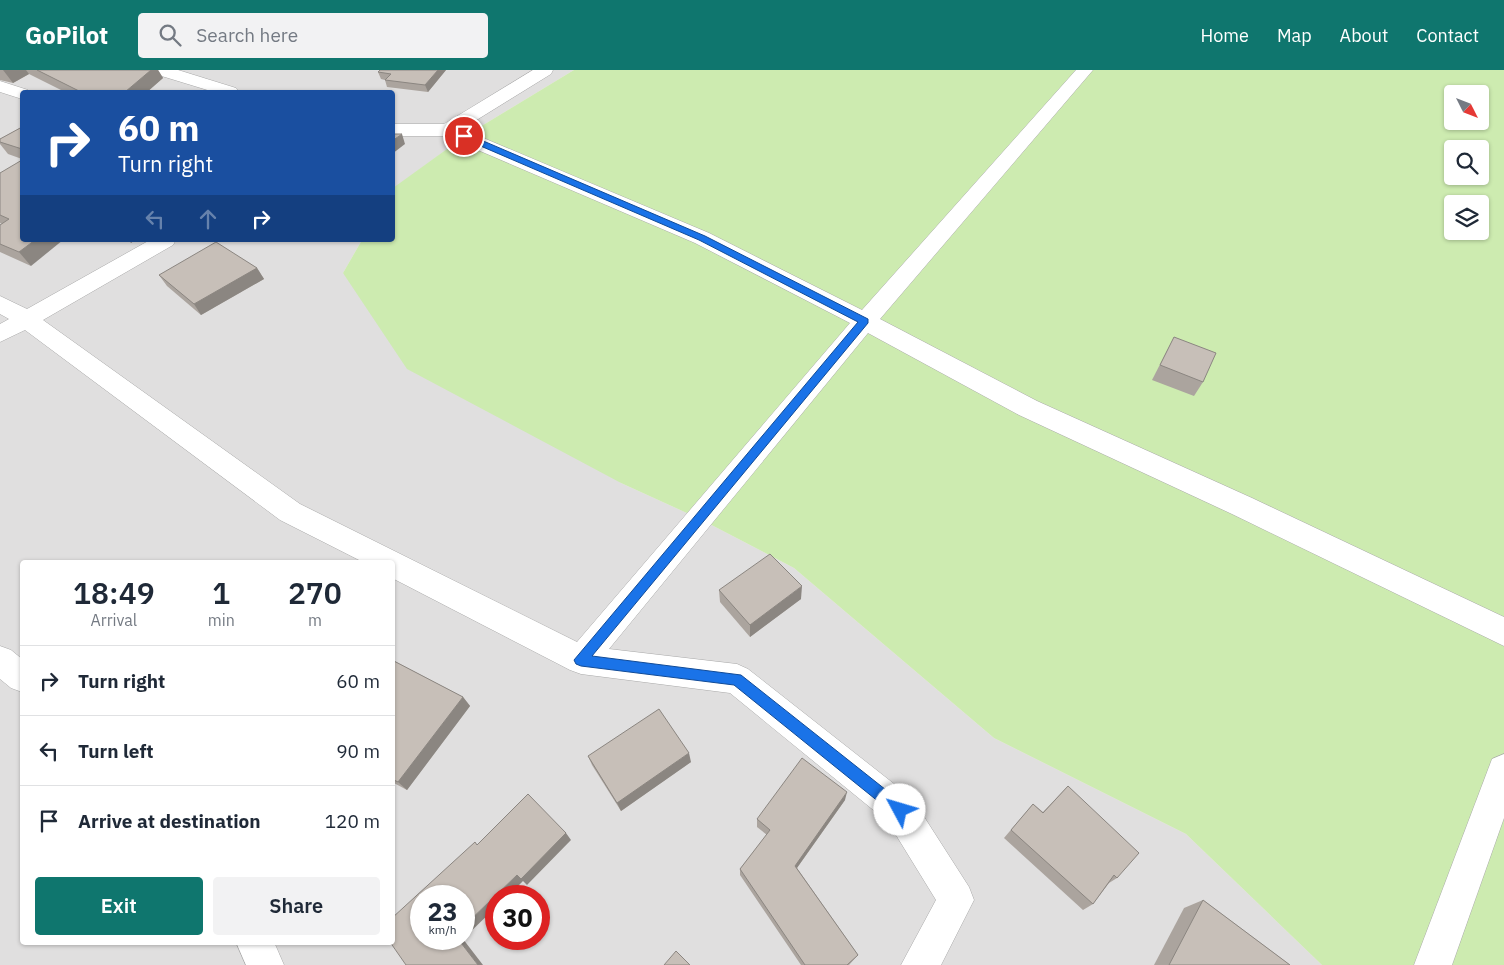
<!DOCTYPE html>
<html lang="en">
<head>
<meta charset="utf-8">
<style>
	body { margin:0; font-family:"IBM Plex Sans",sans-serif; background:#f2f2f3; color:#1f2937; height:100vh; display:flex; flex-direction:column; font-size:19px; white-space:nowrap }
	* { box-sizing:border-box; margin:0 }
	p { font-size:16px; color:#747a83 }
	.icon { flex:none; width:28px; height:28px; fill:none; stroke:currentColor; stroke-width:2; stroke-linecap:round; stroke-linejoin:round }
	.map { position:relative; flex:1; overflow:hidden }
	.side { position:absolute; left:20px; top:490px; width:375px; height:385px; display:flex; flex-direction:column; background:#fff; border-radius:5px; box-shadow:0 1px 4px #0004 }
	.side>* { flex:none }
	.top-card { position:absolute; left:20px; top:20px; width:375px; height:152px; border-radius:5px; box-shadow:0 1px 4px #0004; background:#1a4fa0; color:#fff; overflow:hidden }
	.needle { width:32px; rotate:132deg }
	.controls { position:absolute; left:1444px; top:15px; display:grid; gap:10px }
	.controls a { display:grid; place-items:center; width:45px; height:45px; border-radius:5px; background:#fff; box-shadow:0 1px 4px #0004; font-size:25px }
	.speed { position:absolute; left:410px; top:815px; display:flex; gap:10px; font-size:25px; font-weight:700; text-align:center }
	.speed>* { display:grid; place-content:center; width:65px; height:65px; border-radius:50%; background:#fff; box-shadow:0 1px 4px #0004; line-height:1 }
	.speed small { font-size:12px; font-weight:400 }
	.speed .limit { border:8px solid #d22; background:#fff; color:#111 }
	.pin { position:absolute; display:grid; place-items:center; width:42px; height:42px; color:#fff; margin:-21px; border:2px solid #fff; border-radius:50%; box-shadow:0 1px 5px #0007 }
	.me { position:absolute; width:55px; margin:-28px; rotate:309deg; stroke-linejoin:round; filter:drop-shadow(0 0 4px #0008) }
	.turn { display:flex; align-items:center; gap:18px; height:105px; padding:0 15px; font-size:22px }
	.turn .icon { width:65px; height:65px; stroke-width:2.5 }
	.turn b { display:block; font-size:35px; line-height:42px }
	.lanes { display:flex; align-items:center; height:48px; padding:0 15px; background:#0003; justify-content:center; gap:25px; direction:ltr }
	.lanes .off { opacity:.35 }
	.eta { display:flex; justify-content:space-evenly; align-items:center; height:85px; text-align:center }
	.eta b { font-size:30px; font-weight:600; line-height:35px }
	.button { display:flex; gap:10px; margin-top:auto; padding:10px 15px }
	.button a { flex:1; height:58px; border-radius:5px; background:#0f766e; color:#fff; font-size:20px; font-weight:600; line-height:58px; text-align:center }
	.button a+a { background:#f2f2f3; color:#1f2937 }
	ul { padding:0; list-style:none }
	li { display:flex; align-items:center; gap:15px; height:70px; padding:0 15px; border-top:1px solid #e0e1e3 }
	li div { flex:1 }
	li b { display:block; font-size:19px }
	li em { font-style:normal }
	header { display:flex; align-items:center; gap:30px; box-sizing:border-box; height:70px; padding:0 25px; background:#0f766e; color:#fff }
	header strong { font-size:24px }
	nav { display:flex; gap:28px; margin-inline-start:auto; font-size:18px }
	.search { width:350px; height:45px; background:#f2f2f3; display:flex; align-items:center; gap:12px; box-sizing:border-box; padding:0 18px; border-radius:5px; color:#747a83; font-size:19px }
	.map>svg:first-child { display:block }
</style>
</head>
<body>
<header>
<strong>GoPilot</strong>
<div class="search"><svg class="icon" aria-label="search" viewBox="0 0 24 24"><circle cx="10" cy="10" r="6"/><path d="M15 15l6 6"/></svg>Search here</div>
<nav><a>Home</a><a>Map</a><a>About</a><a>Contact</a></nav>
</header>
<div class="map">
<svg width="1504" height="895" viewBox="0 0 1504 895">
	<rect width="100%" height="100%" fill="#f2efe9"/>
	<!-- residential -->
	<path fill="#e0dfdf" fill-rule="evenodd" d="M0 0H574L465 66 393 119 392 22H22V170H362L343 203 621 413 700 449 794 498 994 668 1186 764 1322 895H0ZM22 492H392V872H22ZM421 826H464V869H421ZM496 826H539V869H496Z"/>
	<!-- grass -->
	<path fill="#cdebb0" fill-rule="evenodd" d="M574 0H1504V895H1322L1186 764 994 668 794 498 700 449 621 413 407 299 343 203 362 170H392L393 118 465 66ZM1452 24H1480V51H1452ZM1452 79H1480V106H1452ZM1452 134H1480V161H1452Z"/>
	<g fill="none" stroke-linecap="round" stroke-linejoin="round">
		<!-- minor casing -->
		<g stroke="#a9a9a9" stroke-width="1">
			<g id="minor">
				<polygon points="153,0 178,0 236,18 239,22 214,22 155,4"/>
				<polygon points="533,0 553,0 551,4 462,59 709,163 862,240 1076,0 1093,0 880,249 1037,331 1252,428 1504,547 1504,576 1232,444 1019,345 868,263 609,579 737,594 748,599 912,728 969,817 974,830 941,895 901,895 936,830 888,752 730,623 581,604 570,600 392,508 392,492 363,492 280,450 25,260 0,272 0,254 9,249 0,244 0,226 27,239 150,170 176,170 173,175 43,250 300,434 577,572 850,253 695,173 445,66 392,66 392,54 444,54"/>
				<polygon points="0,11 28,20 30,22 22,22 22,29 0,22"/>
				<polygon points="0,576 11,580 22,589 22,622 11,618 0,609"/>
				<polygon points="1504,684 1504,748 1452,895 1414,895 1492,689"/>
				<polygon points="236,872 274,872 284,895 246,895"/>
			</g>
		</g>
		<!-- minor -->
		<use href="#minor" fill="#fff" fill-rule="evenodd"/>
	</g>
	<!-- wall -->
	<g fill="#aba49e">
		<polygon points="0,0 158,0 163,8 147,22 65,22 29,4 13,13 0,10"/>
		<polygon points="380,0 446,0 428,22 387,17 385,10 381,9 378,2"/>
		<polygon points="22,57 22,89 8,84 0,74 0,69"/>
		<polygon points="0,103 31,196 0,182 0,155 2,154 0,153"/>
		<polygon points="257,198 264,209 201,245 167,216 159,205"/>
		<polygon points="1174,267 1203,312 1194,326 1152,310"/>
		<polygon points="719,520 801,529 750,567 720,532"/>
		<polygon points="392,590 463,627 470,636 407,720 392,712"/>
		<polygon points="588,686 691,692 621,741 592,695"/>
		<polygon points="1068,716 1117,808 1109,813 1093,834 1083,840 1004,768 1033,734 1043,742"/>
		<polygon points="845,730 797,798 858,885 849,895 801,895 740,805 740,799 767,765 757,757 757,749"/>
		<polygon points="1203,830 1290,895 1154,895 1184,838"/>
	</g>
	<!-- shaded-wall -->
	<g fill="#8b8681">
		<polygon points="3,0 26,0 29,4 13,13"/>
		<polygon points="151,0 158,0 163,8 147,22 125,22"/>
		<polygon points="438,0 446,0 428,22 425,15"/>
		<polygon points="402,64 405,74 392,84 392,71"/>
		<polygon points="35,170 63,170 31,196 19,182"/>
		<polygon points="129,170 135,170 131,173"/>
		<polygon points="257,198 264,209 201,245 194,234"/>
		<polygon points="802,516 801,529 750,567 750,555"/>
		<polygon points="463,627 470,636 407,720 398,712"/>
		<polygon points="689,683 691,692 621,741 617,733"/>
		<polygon points="847,722 845,730 794,802 795,796"/>
		<polygon points="566,763 571,770 527,815 523,811 508,826 496,826 496,837 463,869 483,895 478,895 458,869 464,869 464,856 517,805"/>
	</g>
	<!-- building -->
	<g fill="#c7bfb8" stroke="#8b8681">
		<polygon points="37,0 151,0 125,22 81,22"/>
		<polygon points="380,0 438,0 425,15 385,10 391,4 378,2"/>
		<polygon points="22,57 22,79 0,72 0,69"/>
		<polygon points="392,64 402,64 392,71"/>
		<polygon points="22,90 22,170 35,170 19,182 0,174 0,155 9,149 0,145 0,103"/>
		<polygon points="216,172 257,198 194,234 159,205"/>
		<polygon points="1174,267 1216,283 1203,312 1160,295"/>
		<polygon points="770,484 802,516 750,555 719,520"/>
		<polygon points="392,590 463,627 398,712 392,709"/>
		<polygon points="659,639 689,683 617,733 588,686"/>
		<polygon points="802,688 847,722 795,796 858,885 847,895 805,895 740,799 770,760 757,749"/>
		<polygon points="1068,716 1139,783 1117,808 1114,805 1093,834 1011,760 1033,734 1043,743"/>
		<polygon points="528,724 566,763 521,809 517,805 464,856 464,826 421,826 421,869 458,869 478,895 406,895 390,872 392,872 392,848 475,772 477,775"/>
		<polygon points="1203,830 1290,895 1169,895"/>
		<polygon points="676,881 690,895 664,895"/>
	</g>
	<!-- route -->
	<polygon fill="#1a73e8" stroke="#114b97" points="462,64 467,64 705,166 868,249 868,253 592,586 741,605 905,735 907,740 905,745 900,747 895,745 734,615 581,596 576,594 574,590 858,252 699,170 462,68"/>
</svg>
<div class="controls">
<a><svg class="needle" viewBox="-14 -14 28 28"><path d="M0-13l5 13h-10z" fill="#e53935"/><path d="M0 13l5-13h-10z" fill="#747a83"/></svg></a>
<a><svg class="icon" aria-label="search" viewBox="0 0 24 24"><circle cx="10" cy="10" r="6"/><path d="M15 15l6 6"/></svg></a>
<a><svg class="icon" aria-label="layers" viewBox="0 0 24 24"><path d="M12 4l9 5-9 5-9-5zM3 14l9 5 9-5"/></svg></a>
</div>
<div class="speed"><div>23<small>km/h</small></div><div class="limit">30</div></div>
<div class="pin" style="left:464px;top:66px;background:#d93025"><svg class="icon" aria-label="arrive" viewBox="0 0 24 24"><path d="M6 21V4h12l-3 4 3 4H6"/></svg></div>
<svg class="me" style="left:900px;top:740px" viewBox="-20 -20 40 40"><circle r="19" fill="#fff"/><path d="M0-13L10 11 0 6-10 11z" fill="#1a73e8"/></svg>
<div class="top-card">
<div class="turn"><svg class="icon" aria-label="right" viewBox="0 0 24 24"><path d="M7 20v-9h11M14 6l5 5-5 5"/></svg><div><b>60 m</b>Turn right</div></div>
<div class="lanes"><svg class="icon off" aria-label="left" viewBox="0 0 24 24"><path d="M17 20v-9H6M10 6l-5 5 5 5"/></svg><svg class="icon off" aria-label="ahead" viewBox="0 0 24 24"><path d="M12 20V5M6 11l6-6 6 6"/></svg><svg class="icon" aria-label="right" viewBox="0 0 24 24"><path d="M7 20v-9h11M14 6l5 5-5 5"/></svg></div>
</div>
<section class="side">
<div class="eta">
<div><b>18:49</b><p>Arrival</p></div>
<div><b>1</b><p>min</p></div>
<div><b>270</b><p>m</p></div>
</div>
<ul>
<li><svg class="icon" aria-label="right" viewBox="0 0 24 24"><path d="M7 20v-9h11M14 6l5 5-5 5"/></svg><div><b>Turn right</b></div><em>60 m</em></li>
<li><svg class="icon" aria-label="left" viewBox="0 0 24 24"><path d="M17 20v-9H6M10 6l-5 5 5 5"/></svg><div><b>Turn left</b></div><em>90 m</em></li>
<li><svg class="icon" aria-label="arrive" viewBox="0 0 24 24"><path d="M6 21V4h12l-3 4 3 4H6"/></svg><div><b>Arrive at destination</b></div><em>120 m</em></li>
</ul>
<div class="button"><a>Exit</a><a>Share</a></div>
</section>
</div>
</body>
</html>
